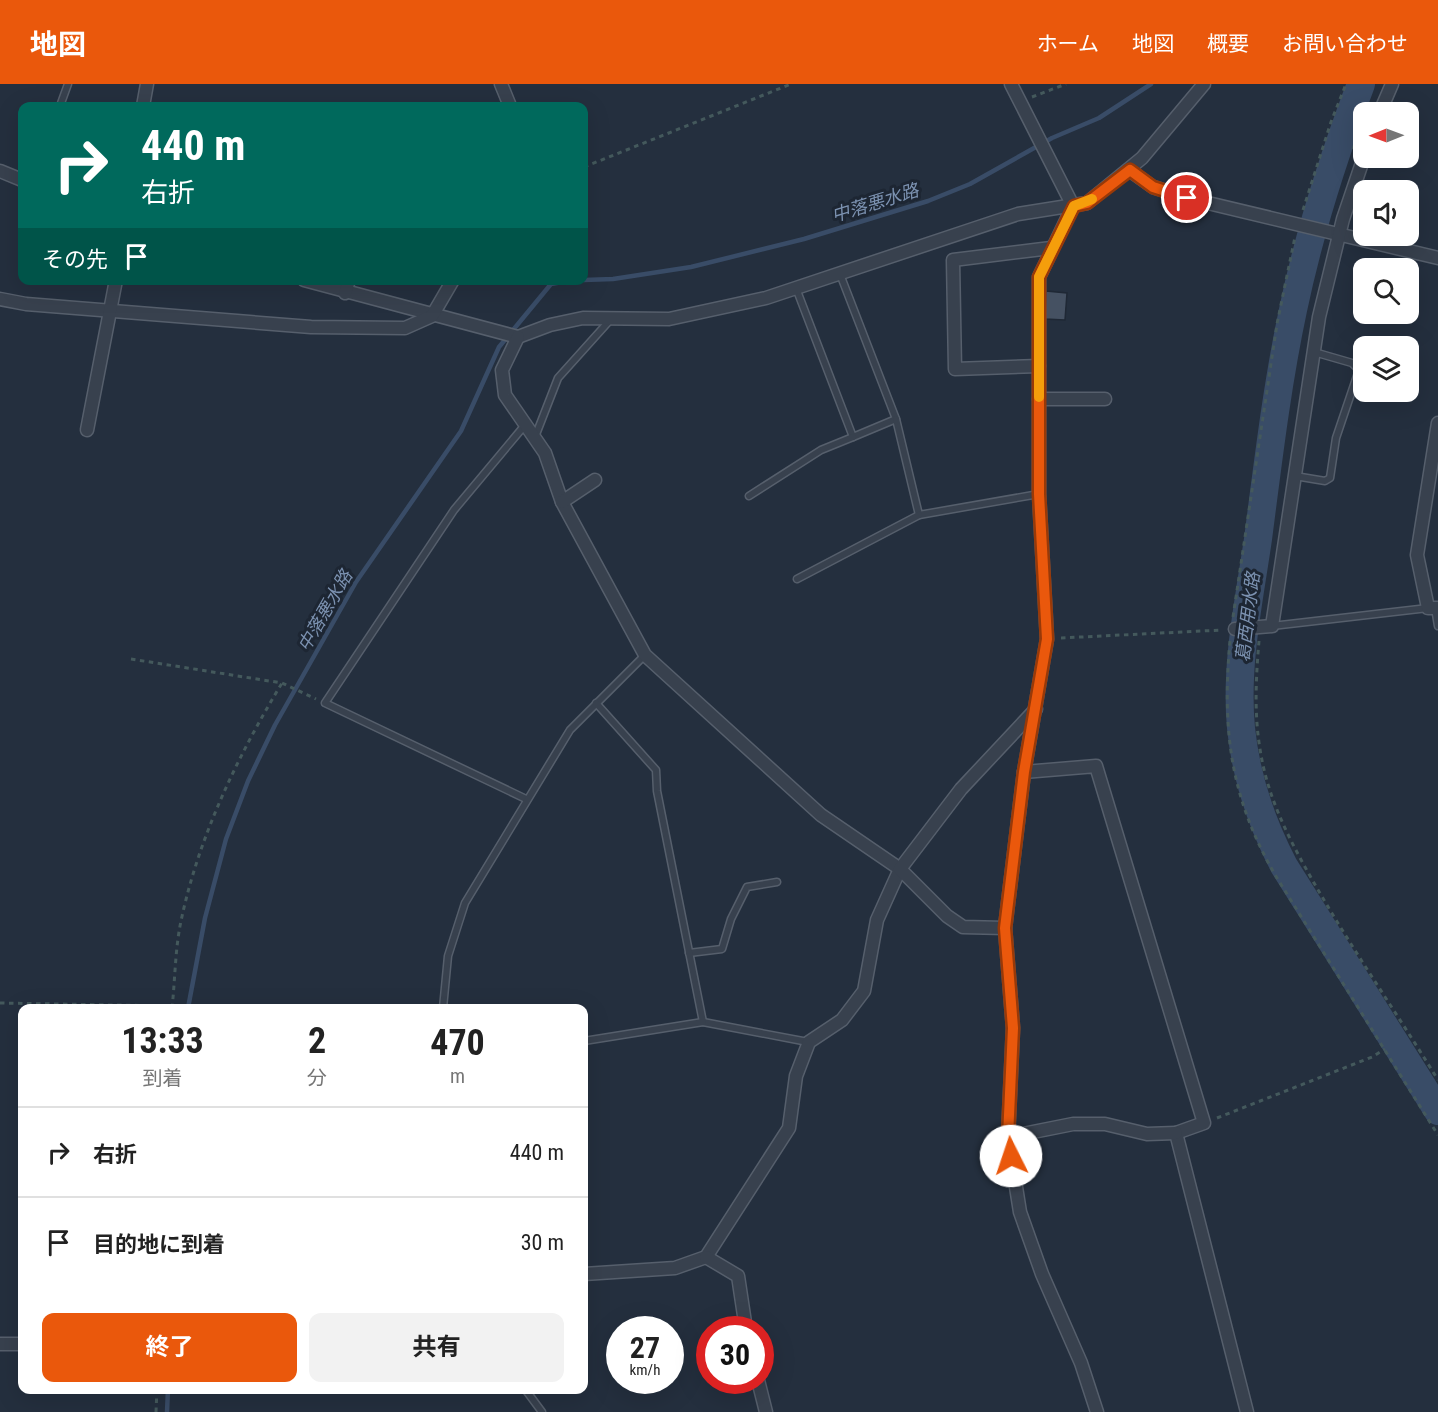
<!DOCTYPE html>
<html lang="ja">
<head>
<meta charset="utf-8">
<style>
	body { margin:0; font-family:"Roboto Condensed","Noto Sans JP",sans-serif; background:#f2f2f2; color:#222; height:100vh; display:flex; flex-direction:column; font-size:22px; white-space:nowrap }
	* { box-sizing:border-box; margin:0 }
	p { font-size:20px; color:#767676 }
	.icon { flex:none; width:33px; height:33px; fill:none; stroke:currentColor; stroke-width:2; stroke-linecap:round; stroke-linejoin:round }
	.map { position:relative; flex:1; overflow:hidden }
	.panel { position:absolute; left:18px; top:920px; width:570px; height:390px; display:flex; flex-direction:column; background:#fff; border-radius:12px; box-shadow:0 6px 24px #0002 }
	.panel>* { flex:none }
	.banner { position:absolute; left:18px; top:18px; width:570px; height:183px; border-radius:12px; box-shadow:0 6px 24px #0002; background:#00695c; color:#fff; overflow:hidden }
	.needle { width:39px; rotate:269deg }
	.controls { position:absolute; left:1353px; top:18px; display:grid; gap:12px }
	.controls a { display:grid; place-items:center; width:66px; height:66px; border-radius:12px; background:#fff; box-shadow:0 6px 24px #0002; font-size:30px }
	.speed { position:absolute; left:606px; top:1232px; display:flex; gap:12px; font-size:30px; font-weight:700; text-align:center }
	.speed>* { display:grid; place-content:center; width:78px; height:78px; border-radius:50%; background:#fff; box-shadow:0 6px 24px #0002; line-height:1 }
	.speed small { font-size:15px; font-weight:400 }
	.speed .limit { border:9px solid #d22; background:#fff; color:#111 }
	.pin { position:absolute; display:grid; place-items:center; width:51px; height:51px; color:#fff; margin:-26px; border:3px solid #fff; border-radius:50%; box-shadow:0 2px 6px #0007 }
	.me { position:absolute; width:66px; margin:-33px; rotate:356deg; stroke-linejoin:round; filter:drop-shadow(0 0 4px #0008) }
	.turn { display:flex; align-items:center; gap:21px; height:126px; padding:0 24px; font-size:27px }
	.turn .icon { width:78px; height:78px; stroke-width:2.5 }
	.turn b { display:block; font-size:42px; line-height:51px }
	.then { display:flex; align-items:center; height:57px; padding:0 24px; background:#0003; gap:12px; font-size:22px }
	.eta { display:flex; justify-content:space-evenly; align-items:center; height:102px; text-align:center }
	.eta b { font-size:36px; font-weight:700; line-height:42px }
	.primary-button { display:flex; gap:12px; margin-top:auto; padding:12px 24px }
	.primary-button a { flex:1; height:69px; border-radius:12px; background:#ea580c; color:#fff; font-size:24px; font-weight:700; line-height:69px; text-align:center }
	.primary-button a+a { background:#f2f2f2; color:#222 }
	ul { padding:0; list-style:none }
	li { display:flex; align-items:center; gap:18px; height:90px; padding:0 24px; border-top:2px solid #e0e0e0 }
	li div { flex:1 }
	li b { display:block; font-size:22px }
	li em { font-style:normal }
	header { display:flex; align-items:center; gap:36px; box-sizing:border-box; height:84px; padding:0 30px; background:#ea580c; color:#fff }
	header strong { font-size:28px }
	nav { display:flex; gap:33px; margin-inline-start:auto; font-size:21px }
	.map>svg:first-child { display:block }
</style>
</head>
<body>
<header>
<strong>地図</strong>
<nav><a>ホーム</a><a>地図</a><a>概要</a><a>お問い合わせ</a></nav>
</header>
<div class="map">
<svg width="1438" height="1328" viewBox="0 0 1438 1328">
	<rect width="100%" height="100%" fill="#242f3e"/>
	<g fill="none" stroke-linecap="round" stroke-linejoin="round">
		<!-- stream -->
		<g stroke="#394c67" stroke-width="4.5">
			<polyline points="584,196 613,195 691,183 804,155 928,117 970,100 1052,54 1099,34 1151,0"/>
			<polyline points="188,924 205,834 226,755 248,697 275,641 356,498 461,347 499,263 551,200 573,196"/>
			<polyline points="167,1328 168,1305"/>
		</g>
		<!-- river -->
		<path stroke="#394c67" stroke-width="28" d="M1361 0C1333 74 1309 149 1293 226 1277 301 1268 378 1258 455 1249 517 1235 581 1241 644 1246 694 1261 738 1284 782L1438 1027"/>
	</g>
	<!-- building -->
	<polygon fill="#455162" stroke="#1f2835" stroke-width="1.5" points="1046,207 1067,209 1065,236 1045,235"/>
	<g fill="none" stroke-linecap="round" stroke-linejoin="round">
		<!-- lane casing -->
		<g stroke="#565f6c" stroke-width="9">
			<g id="lane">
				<polyline points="60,22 68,0"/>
				<polyline points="796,204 853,353 896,335 840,190"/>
				<polyline points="896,335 919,431 1039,410"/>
				<polyline points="525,341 454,426 325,619 526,715"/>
				<polyline points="535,353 558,294 611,235"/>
				<polyline points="1295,392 1325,397 1330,394 1336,354 1359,286 1352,279 1314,268"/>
				<polyline points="749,412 821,366 853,353"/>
				<polyline points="797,495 919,431"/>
				<polyline points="1435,524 1438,542"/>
				<polyline points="1272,542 1428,524"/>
				<polyline points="689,869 722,865 731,835 747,803 777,798"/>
				<polyline points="443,924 448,872 465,819 570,646 645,571"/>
				<polyline points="703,938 808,958"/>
				<polyline points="584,957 703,938 657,707 656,686 596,619"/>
				<polyline points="525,1305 542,1328"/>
			</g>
		</g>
		<!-- street casing -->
		<g stroke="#565f6c" stroke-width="15">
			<g id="street">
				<polyline points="501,0 510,22"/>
				<polyline points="1011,0 1073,122"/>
				<polyline points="143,22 147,0"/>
				<polyline points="1380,28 1392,0"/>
				<polyline points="1129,86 1153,103 1187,114 1438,174"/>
				<polyline points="0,87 22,96"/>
				<polyline points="1073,122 1039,193 1039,410 1047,555 1024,688 1005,844 1013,944 1008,1053 1020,1128 1042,1190 1081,1279 1097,1328"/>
				<polyline points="304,196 518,253 550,241 583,234 669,235 766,214 1018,130 1087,119 1142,74 1204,0"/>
				<polyline points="345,209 349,196"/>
				<polyline points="0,215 26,220 311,243 405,244 432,232 453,196"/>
				<polyline points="518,253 502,286 505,311 545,369 562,418 645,571 821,731 900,785 877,836 864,907 842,936 809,958 796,992 789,1044 706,1173 675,1184 584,1190"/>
				<polyline points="1039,282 955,285 953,176 1051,164"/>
				<polyline points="1039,315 1105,315"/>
				<polyline points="1438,339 1417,471 1428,524 1438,524"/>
				<polyline points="87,346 116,196"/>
				<polyline points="562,418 595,396"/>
				<polyline points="1235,545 1272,542 1319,233 1343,135 1364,73"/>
				<polyline points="1024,688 1096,682 1204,1039 1176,1049 1247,1328"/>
				<polyline points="1005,844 963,843 947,832 900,785 961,705 1036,625"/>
				<polyline points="1008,1053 1073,1040 1105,1040 1147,1050 1176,1049"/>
				<polyline points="706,1173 738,1192 746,1245"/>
				<polyline points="0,1260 22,1260"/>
				<polyline points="758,1296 766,1328"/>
			</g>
		</g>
		<!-- path -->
		<g stroke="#44595c" stroke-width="3" stroke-dasharray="4.5 4.5" stroke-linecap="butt">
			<polyline points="1032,13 1066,0"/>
			<polyline points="1353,65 1364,35"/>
			<polyline points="584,83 791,0"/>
			<polyline points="1303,126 1331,38 1346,0"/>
			<polyline points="1233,533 1277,240 1295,153"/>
			<polyline points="1061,554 1222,546"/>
			<path d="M1230 557C1222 646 1230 715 1277 794L1438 1051"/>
			<path d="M1259 557C1256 593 1254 629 1260 665 1268 719 1295 766 1321 811 1358 874 1400 934 1438 996"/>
			<polyline points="131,575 282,599 316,615"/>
			<polyline points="0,919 172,922"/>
			<path d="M172 924C175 897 175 869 180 842 197 756 237 673 282 599"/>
			<polyline points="1217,1034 1372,973 1385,965"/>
			<polyline points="156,1328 157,1305"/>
		</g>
		<!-- lane -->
		<use href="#lane" stroke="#38414e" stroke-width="6"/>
		<!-- street -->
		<use href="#street" stroke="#38414e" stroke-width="12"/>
	</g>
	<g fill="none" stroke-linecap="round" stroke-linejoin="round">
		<!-- route casing -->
		<g stroke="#983908" stroke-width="15">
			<polyline id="route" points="1011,1072 1008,1053 1013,944 1005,844 1024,688 1047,555 1039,410 1039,193 1074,122 1087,119 1130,86 1153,103 1187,114"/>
		</g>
		<!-- route -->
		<use href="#route" stroke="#ea580c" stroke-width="10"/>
		<!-- slow -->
		<polyline stroke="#f59e0b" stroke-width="10" points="1039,313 1039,193 1074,122 1092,115"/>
	</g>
	<g text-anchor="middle" stroke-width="6" stroke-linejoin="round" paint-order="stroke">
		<!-- water labels -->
		<g font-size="18" font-style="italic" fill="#7c92b1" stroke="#1d2633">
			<text transform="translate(875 119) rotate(-17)" y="6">中落悪水路</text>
			<text transform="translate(325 527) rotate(-60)" y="6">中落悪水路</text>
			<text transform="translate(1248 533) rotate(-83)" y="6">葛西用水路</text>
		</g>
	</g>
</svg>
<div class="controls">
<a><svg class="needle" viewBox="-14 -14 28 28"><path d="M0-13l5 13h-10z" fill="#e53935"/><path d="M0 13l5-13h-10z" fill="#767676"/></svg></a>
<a><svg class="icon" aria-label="sound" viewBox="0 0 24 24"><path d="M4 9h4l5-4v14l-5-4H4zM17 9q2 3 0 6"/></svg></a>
<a><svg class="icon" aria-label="search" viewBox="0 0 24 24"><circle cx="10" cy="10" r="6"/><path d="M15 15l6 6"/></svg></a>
<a><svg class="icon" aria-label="layers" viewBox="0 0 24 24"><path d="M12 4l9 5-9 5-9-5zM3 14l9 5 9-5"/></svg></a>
</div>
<div class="speed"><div>27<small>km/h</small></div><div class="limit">30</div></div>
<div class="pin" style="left:1187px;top:114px;background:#d93025"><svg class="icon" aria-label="arrive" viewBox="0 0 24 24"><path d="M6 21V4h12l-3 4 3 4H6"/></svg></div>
<svg class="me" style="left:1011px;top:1072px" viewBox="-20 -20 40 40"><circle r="19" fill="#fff"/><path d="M0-13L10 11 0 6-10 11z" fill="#ea580c"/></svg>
<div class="banner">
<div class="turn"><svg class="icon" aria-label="right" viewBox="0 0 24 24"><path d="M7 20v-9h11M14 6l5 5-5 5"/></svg><div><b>440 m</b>右折</div></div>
<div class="then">その先<svg class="icon" aria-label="arrive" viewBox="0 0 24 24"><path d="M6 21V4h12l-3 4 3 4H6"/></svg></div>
</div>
<section class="panel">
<div class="eta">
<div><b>13:33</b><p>到着</p></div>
<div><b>2</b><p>分</p></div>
<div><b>470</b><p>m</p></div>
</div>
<ul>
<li><svg class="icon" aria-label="right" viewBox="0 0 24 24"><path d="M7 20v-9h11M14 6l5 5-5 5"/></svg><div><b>右折</b></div><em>440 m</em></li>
<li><svg class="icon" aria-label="arrive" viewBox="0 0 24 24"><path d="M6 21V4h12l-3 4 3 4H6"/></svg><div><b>目的地に到着</b></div><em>30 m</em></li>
</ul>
<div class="primary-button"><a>終了</a><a>共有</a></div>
</section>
</div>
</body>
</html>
